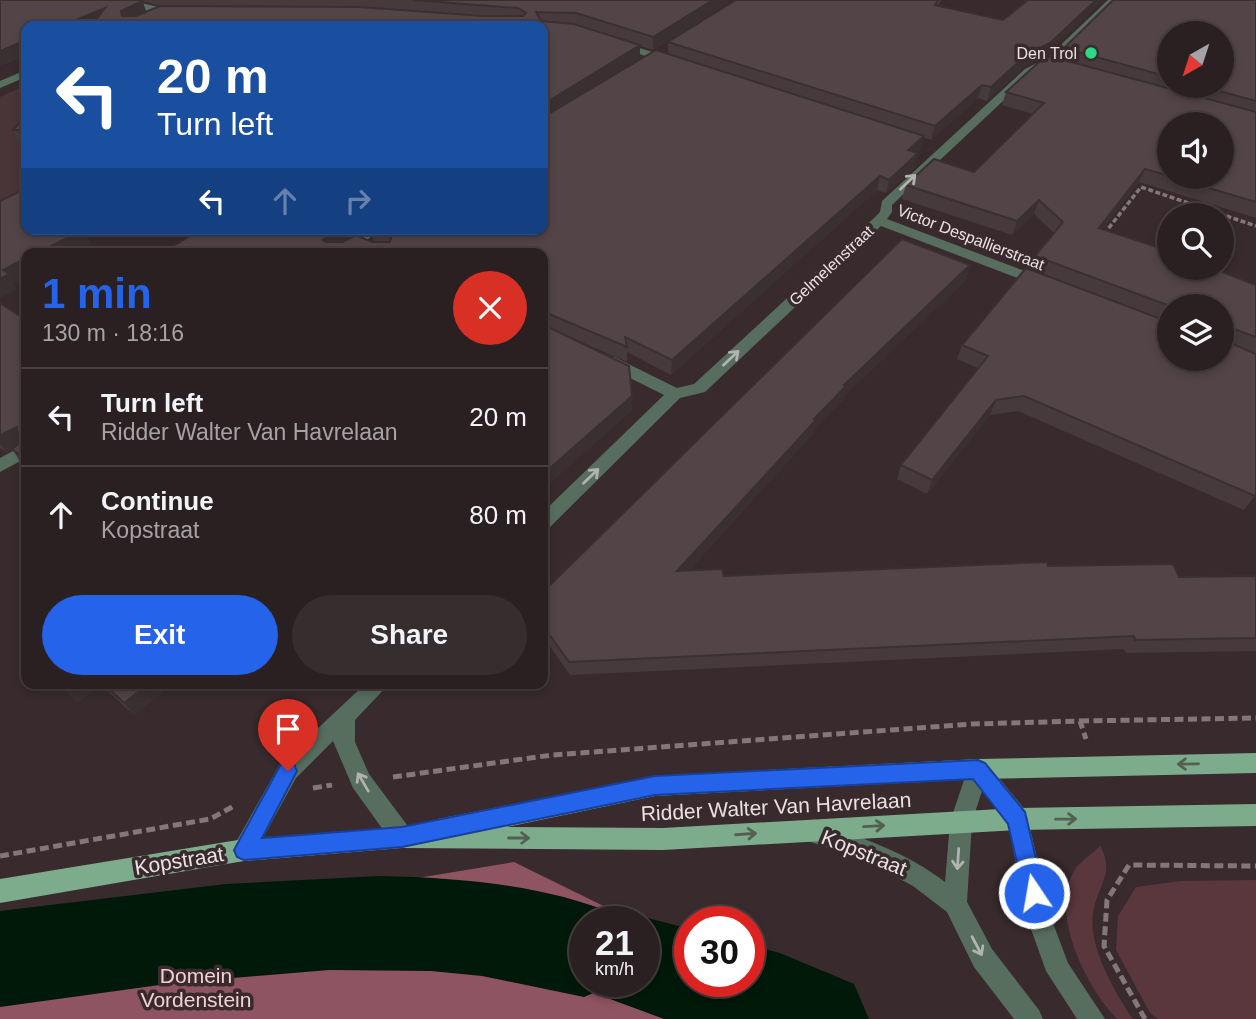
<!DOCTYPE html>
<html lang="en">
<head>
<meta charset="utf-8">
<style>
	body { margin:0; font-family:Arial,sans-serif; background:#362d2f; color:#f1f3f6; height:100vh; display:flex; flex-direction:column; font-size:26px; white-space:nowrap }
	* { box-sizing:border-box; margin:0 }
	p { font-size:23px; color:#a5a3a5 }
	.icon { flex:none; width:38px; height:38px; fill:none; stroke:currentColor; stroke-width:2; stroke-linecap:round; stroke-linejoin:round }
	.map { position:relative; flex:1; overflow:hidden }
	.sheet { position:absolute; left:21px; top:248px; width:527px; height:441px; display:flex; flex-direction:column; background:#2a2022; border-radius:14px; box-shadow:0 4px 10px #0003,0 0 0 2px #463e40 }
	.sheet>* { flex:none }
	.top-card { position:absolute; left:21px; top:21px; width:527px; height:214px; border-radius:14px; box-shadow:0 4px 10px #0003,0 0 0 2px #463e40; background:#1a4fa0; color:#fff; overflow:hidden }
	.needle { width:46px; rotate:219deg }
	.buttons { position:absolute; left:1157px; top:21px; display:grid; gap:14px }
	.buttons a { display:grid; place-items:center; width:77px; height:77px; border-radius:50%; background:#2a2022; box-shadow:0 4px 10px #0003,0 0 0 2px #463e40; font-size:35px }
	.speed { position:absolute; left:569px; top:906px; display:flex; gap:14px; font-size:35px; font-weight:700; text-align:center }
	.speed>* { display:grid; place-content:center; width:91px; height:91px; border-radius:50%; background:#2a2022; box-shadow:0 4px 10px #0003,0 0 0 2px #463e40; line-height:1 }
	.speed small { font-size:18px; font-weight:400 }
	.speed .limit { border:10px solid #d22; background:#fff; color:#111 }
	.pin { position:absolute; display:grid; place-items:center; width:60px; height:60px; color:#fff; margin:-72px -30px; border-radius:50% 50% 50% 0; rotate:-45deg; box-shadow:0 0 7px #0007 }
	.pin .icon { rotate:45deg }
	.me { position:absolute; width:77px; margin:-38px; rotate:348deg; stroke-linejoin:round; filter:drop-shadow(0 0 5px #0008) }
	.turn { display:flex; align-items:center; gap:24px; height:147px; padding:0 21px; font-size:32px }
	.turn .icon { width:91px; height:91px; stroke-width:2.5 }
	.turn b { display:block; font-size:49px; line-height:60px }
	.lanes { display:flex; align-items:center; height:66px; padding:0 21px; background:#0003; justify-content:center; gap:35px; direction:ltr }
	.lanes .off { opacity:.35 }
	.round { display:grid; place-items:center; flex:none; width:74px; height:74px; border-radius:37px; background:#362d2f }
	.head { display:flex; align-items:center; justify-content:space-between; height:119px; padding:0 21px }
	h1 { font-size:42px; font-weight:800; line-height:52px; color:#2563eb }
	.button { display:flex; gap:14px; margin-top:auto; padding:14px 21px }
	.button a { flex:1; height:80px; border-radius:42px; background:#2563eb; color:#fff; font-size:28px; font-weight:800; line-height:80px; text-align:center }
	.button a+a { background:#362d2f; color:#f1f3f6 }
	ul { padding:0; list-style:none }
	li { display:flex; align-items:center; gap:21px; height:98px; padding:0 21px; border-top:2px solid #463e40 }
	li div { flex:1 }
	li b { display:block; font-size:26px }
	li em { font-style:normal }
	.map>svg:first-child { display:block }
</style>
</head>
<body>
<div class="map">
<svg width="1256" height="1019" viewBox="0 0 1256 1019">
	<rect width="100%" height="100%" fill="#382a2d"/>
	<!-- built -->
	<polygon fill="#493438" points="26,85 26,229 0,258 0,97"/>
	<!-- green -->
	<g fill="#5a363d">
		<path d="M1100 846C1116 873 1097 886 1093 913 1088 946 1115 993 1133 1019H1117C1086 988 1047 909 1076 868 1082 860 1093 853 1100 846Z"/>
		<polygon points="1256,880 1256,1019 1158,1019 1150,1013 1116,950 1118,916 1136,887 1181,881"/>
	</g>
	<!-- forest -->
	<polygon fill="#8f5461" points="514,862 636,922 584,922 584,982 644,982 644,926 689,949 690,982 749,982 749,978 831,1019 0,1019 0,947"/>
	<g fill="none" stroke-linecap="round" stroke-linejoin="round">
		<!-- river -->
		<path fill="#001909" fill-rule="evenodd" d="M380 876C461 878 542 884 618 915L621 922H584V982H644V922H631L644 917 690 929V982H749V945L780 953 854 984 869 1019H664L610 999 605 988 584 997 482 976 431 971 329 970 174 983 0 1007V911L226 884Z"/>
		<!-- path-far1 -->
		<polyline stroke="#83777a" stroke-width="3.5" stroke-dasharray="5 2.5" stroke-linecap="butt" points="1104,234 1141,187 1256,226"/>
		<!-- path -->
		<g stroke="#83777a" stroke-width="5" stroke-dasharray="9 4.5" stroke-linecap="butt">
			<polyline points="1080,721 1256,718"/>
			<polyline points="393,777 552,755 972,724 1080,721 1086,739"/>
			<polyline points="313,788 332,785"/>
			<polyline points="0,856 210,819 234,806"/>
			<polyline points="1145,1019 1104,946 1107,900 1129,865 1256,866"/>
		</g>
		<!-- minor -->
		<g fill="#576d5e" fill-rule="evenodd">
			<polygon points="113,0 128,0 181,12 163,16"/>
			<polygon points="1108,0 1118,0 1055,62 1033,73 892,205 892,212 887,219 1046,279 1046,285 1036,285 881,226 705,392 680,398 548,529 542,531 542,513 664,395 604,365 601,361 604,357 614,357 677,388 694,384 874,218 880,212 882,201 1025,69 1047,58"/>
			<polygon points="617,41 675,59 676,61 671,64 613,46 612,44"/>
			<polygon points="26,70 26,77 0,88 0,81"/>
			<polygon points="367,229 382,229 347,254 330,254"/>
			<polygon points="26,444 26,458 0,472 0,458"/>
			<polygon points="365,684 389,684 355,720 355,742 369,774 410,829 413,837 410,845 402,848 394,845 353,788 333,741 296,778 252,858 244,861 236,858 233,850 236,842 280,764"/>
			<path d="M978 759 986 762 1026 811 1051 918 1068 963 1105 1019H1077L1046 971 1027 918 1008 824 982 791 972 822 967 902 992 949 1039 1010 1043 1019H1014L974 967 947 912 913 886 868 862 808 841 805 833 808 825 816 822C861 837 906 852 945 882L950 822 970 762Z"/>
		</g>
		<!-- major -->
		<polygon fill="#7dac8d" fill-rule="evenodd" points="1256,753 1256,773 978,779 655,796 507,827 663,828 1018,808 1256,804 1256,826 1018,830 663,850 402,848 244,861 0,903 0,879 244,839 428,826 430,822 438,819 655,776 978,759"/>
	</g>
	<!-- wall -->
	<g fill="#473a3d" fill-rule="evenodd">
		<path d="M0 0H732L653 50 640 46V58L567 103 668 54V42L941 0 938 6 1045 56 1023 67 987 101 978 98 931 140 923 137 920 150 917 153 915 167 886 193 877 190 671 375 627 352V362L545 326 632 396V410L542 490V254H160L202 229H363L346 241 372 242H378L373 240 370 229H542V26H26ZM143 1 160 6 146 12Z"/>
		<path d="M1256 0V218L1139 182 1103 229 1256 285V494L1244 510 1018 411 990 415 927 494 897 479 901 465 978 368 957 359 962 345 1030 269 1035 256 1054 233 1034 214 1012 235 902 199 906 185 974 172 1033 114 1002 105 1006 92 1061 58 1066 46ZM1169 33 1222 86H1169ZM1169 124 1222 177H1169ZM1169 306H1222L1169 359Z"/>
		<polygon points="26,115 26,144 20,144 13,130"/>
		<polygon points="970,265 966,280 844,396 843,400 814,430 813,434 689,570 724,576 1048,566 1179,577 1256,576 1256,651 1126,653 1124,649 570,675 542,635 542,593"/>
		<polygon points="0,303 26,320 26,467 21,463 12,449 6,452 0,448"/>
		<polygon points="61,684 172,684 134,715 101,685 77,703"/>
	</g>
	<!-- shaded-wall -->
	<g fill="#3a3032">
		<polygon points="713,0 732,0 653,50 653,37"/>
		<polygon points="1096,0 1104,0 1045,56 1023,67 987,101 991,87 1027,54"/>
		<polygon points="142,1 147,14 126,24 121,11"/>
		<polygon points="105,8 92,25 92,26 61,26"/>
		<polygon points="26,40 26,56 0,66 0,51"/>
		<polygon points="640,45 640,58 542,119 542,105"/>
		<polygon points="982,85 978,98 931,140 935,126"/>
		<polygon points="924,136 920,150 905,164 908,150"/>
		<polygon points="918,153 915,167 886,193 889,180"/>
		<polygon points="1145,169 1139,182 1093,242 1099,228"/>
		<polygon points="880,176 877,190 671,375 672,360"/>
		<polygon points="1039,200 1034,214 1012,235 1017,221"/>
		<polygon points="84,229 91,243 71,254 36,254"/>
		<polygon points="339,229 363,229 327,254 323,240"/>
		<polygon points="26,258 26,277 14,283 17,289 0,298 0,279 3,270"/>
		<polygon points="970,265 966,280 844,396 843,400 814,430 813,434 676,584 677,571 844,385"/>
		<polygon points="632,396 632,410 542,490 542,475"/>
		<polygon points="996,400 990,415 927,494 932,480"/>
		<polygon points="26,409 26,422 20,412"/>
		<polygon points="17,427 26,442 6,452 0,444 0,435"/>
		<polygon points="75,684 100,684 101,685 77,703 66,691"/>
		<polygon points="148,684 172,684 134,715 124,703"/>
	</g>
	<!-- building -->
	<g fill="#534447" stroke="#3a3032" stroke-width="2">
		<polygon points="0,0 139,0 142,1 121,11 122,16 136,16 160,6 360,7 483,16 523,16 526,13 518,8 413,0 713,0 653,37 576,13 536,12 541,21 574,24 640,45 542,105 542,26 94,26 92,25 105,8 61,26 26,26 26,40 0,51"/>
		<polygon points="736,0 938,0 935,5 1003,20 1028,0 1096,0 1050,43 1027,54 991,87 982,85 935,126 668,42"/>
		<polygon points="1113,0 1256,0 1256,101 1201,86 1222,86 1222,33 1169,33 1169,77 1074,51 1066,46"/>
		<polygon points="656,50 924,136 908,150 918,153 889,180 880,176 672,360 625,337 627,347 542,311 542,254 160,254 202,229 339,229 323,240 326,242 343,242 356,235 372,242 390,242 391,238 376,229 542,229 542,118"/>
		<polygon points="1055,54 1064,60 1256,112 1256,202 1172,177 1222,177 1222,124 1169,124 1169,176 1145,169 1099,228 1169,251 1169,268 1212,268 1256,285 1256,337 1231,328 1228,331 1228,342 1256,354 1256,494 1255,496 1024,396 996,400 932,480 901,465 988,356 962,345 1026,268 1169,322 1169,359 1222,359 1222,306 1170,306 1035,256 1063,222 1039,200 1017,221 906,185 934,159 974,172 1044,103 1006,92 1039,62"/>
		<polygon points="26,115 26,130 13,130"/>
		<polygon points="26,188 26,229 84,229 36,254 26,254 26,258 3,270 9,274 0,279 0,201"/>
		<polygon points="902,239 970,265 844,385 846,386 814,419 816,420 677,571 722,569 724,576 1047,562 1048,566 1173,564 1179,577 1256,576 1256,638 1135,640 1134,636 569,662 542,624 542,593"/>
		<polygon points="0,303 26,320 26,409 20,412 26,417 26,460 12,449 19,444 17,427 0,435"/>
		<polygon points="542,324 629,366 632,396 542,475"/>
		<polygon points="61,684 75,684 66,691"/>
		<polygon points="104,684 148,684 124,703"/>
	</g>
	<!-- one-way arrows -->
	<defs><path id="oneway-shaft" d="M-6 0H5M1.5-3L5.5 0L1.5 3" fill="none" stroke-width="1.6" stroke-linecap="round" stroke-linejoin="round" transform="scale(1.75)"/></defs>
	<g stroke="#b0b3ae">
		<use href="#oneway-shaft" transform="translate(908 182) rotate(-44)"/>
		<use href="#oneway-shaft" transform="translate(731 358) rotate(-43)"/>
		<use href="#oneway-shaft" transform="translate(591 476) rotate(-44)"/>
		<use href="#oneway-shaft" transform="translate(363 782) rotate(-120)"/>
		<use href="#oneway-shaft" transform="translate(958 859) rotate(94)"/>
		<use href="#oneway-shaft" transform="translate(977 946) rotate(62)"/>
	</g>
	<g stroke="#545e53">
		<use href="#oneway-shaft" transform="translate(1188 764) rotate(179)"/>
		<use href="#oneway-shaft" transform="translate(1066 819) rotate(-1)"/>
		<use href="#oneway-shaft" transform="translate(874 826) rotate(-3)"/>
		<use href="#oneway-shaft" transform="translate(746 834) rotate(-4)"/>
		<use href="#oneway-shaft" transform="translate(519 838)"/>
	</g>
	<!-- route -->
	<polygon fill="#2563eb" stroke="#184099" stroke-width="2" points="978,760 985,763 1025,812 1044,893 1041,901 1034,904 1026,901 1008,824 973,779 655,795 402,847 244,860 237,857 234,850 281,764 288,761 294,764 297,771 262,838 402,827 655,776"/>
	<!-- markers -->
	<circle fill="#2dd884" stroke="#382a2d" stroke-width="2.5" cx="1091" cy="53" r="7"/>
	<g text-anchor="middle" stroke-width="7" stroke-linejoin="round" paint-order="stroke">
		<!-- far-poi labels -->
		<g font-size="16" fill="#ebe1e3" stroke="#382a2d" text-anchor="end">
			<text x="1077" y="59">Den Trol</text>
		</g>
		<!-- far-street labels -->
		<g font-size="16" fill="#ebe1e3" stroke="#382a2d">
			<text transform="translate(971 237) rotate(21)" y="6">Victor Despallierstraat</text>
			<text transform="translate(831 265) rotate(-43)" y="6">Gelmelenstraat</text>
		</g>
		<!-- near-street labels -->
		<g font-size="21" fill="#ebe1e3" stroke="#382a2d">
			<text transform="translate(776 807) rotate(-3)" y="7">Ridder Walter Van Havrelaan</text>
			<text transform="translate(864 853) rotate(22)" y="7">Kopstraat</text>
			<text transform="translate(179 861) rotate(-9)" y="7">Kopstraat</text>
		</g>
		<!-- near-park labels -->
		<g font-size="21" fill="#f5cfd6" stroke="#382a2d">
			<text x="196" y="983">Domein<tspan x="196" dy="24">Vordenstein</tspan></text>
		</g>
	</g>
</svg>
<div class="buttons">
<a><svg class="needle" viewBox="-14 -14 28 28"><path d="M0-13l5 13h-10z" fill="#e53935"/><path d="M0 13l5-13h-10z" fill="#a5a3a5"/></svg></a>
<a><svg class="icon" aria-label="sound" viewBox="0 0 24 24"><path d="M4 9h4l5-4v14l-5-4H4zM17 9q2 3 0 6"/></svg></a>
<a><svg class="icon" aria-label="search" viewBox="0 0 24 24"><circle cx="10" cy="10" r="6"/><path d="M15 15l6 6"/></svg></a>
<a><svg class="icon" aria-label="layers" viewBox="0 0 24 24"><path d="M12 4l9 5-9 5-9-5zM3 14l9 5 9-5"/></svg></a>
</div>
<div class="speed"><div>21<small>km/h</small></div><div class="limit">30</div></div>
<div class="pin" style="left:288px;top:771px;background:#d93025"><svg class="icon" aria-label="arrive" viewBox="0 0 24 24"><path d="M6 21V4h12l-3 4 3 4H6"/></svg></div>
<svg class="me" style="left:1034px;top:893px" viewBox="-20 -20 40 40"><circle r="17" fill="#2563eb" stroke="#fff" stroke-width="3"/><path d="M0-11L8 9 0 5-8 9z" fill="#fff"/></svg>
<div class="top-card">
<div class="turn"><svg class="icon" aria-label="left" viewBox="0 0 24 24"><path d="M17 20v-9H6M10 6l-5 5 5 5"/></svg><div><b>20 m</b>Turn left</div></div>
<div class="lanes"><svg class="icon" aria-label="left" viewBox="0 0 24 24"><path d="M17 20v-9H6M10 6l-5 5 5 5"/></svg><svg class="icon off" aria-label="ahead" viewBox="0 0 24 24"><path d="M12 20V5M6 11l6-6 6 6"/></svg><svg class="icon off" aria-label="right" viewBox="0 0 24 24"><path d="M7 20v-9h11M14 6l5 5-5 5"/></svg></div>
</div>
<section class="sheet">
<div class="head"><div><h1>1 min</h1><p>130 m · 18:16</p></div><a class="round" style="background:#d93025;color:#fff"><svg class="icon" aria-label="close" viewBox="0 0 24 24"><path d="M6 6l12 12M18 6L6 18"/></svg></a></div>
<ul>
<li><svg class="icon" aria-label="left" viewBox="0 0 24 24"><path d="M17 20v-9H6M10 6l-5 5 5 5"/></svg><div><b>Turn left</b><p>Ridder Walter Van Havrelaan</p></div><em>20 m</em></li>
<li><svg class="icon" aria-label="ahead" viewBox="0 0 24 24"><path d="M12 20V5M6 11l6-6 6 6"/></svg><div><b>Continue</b><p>Kopstraat</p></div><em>80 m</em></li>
</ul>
<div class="button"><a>Exit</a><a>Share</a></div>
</section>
</div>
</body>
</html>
